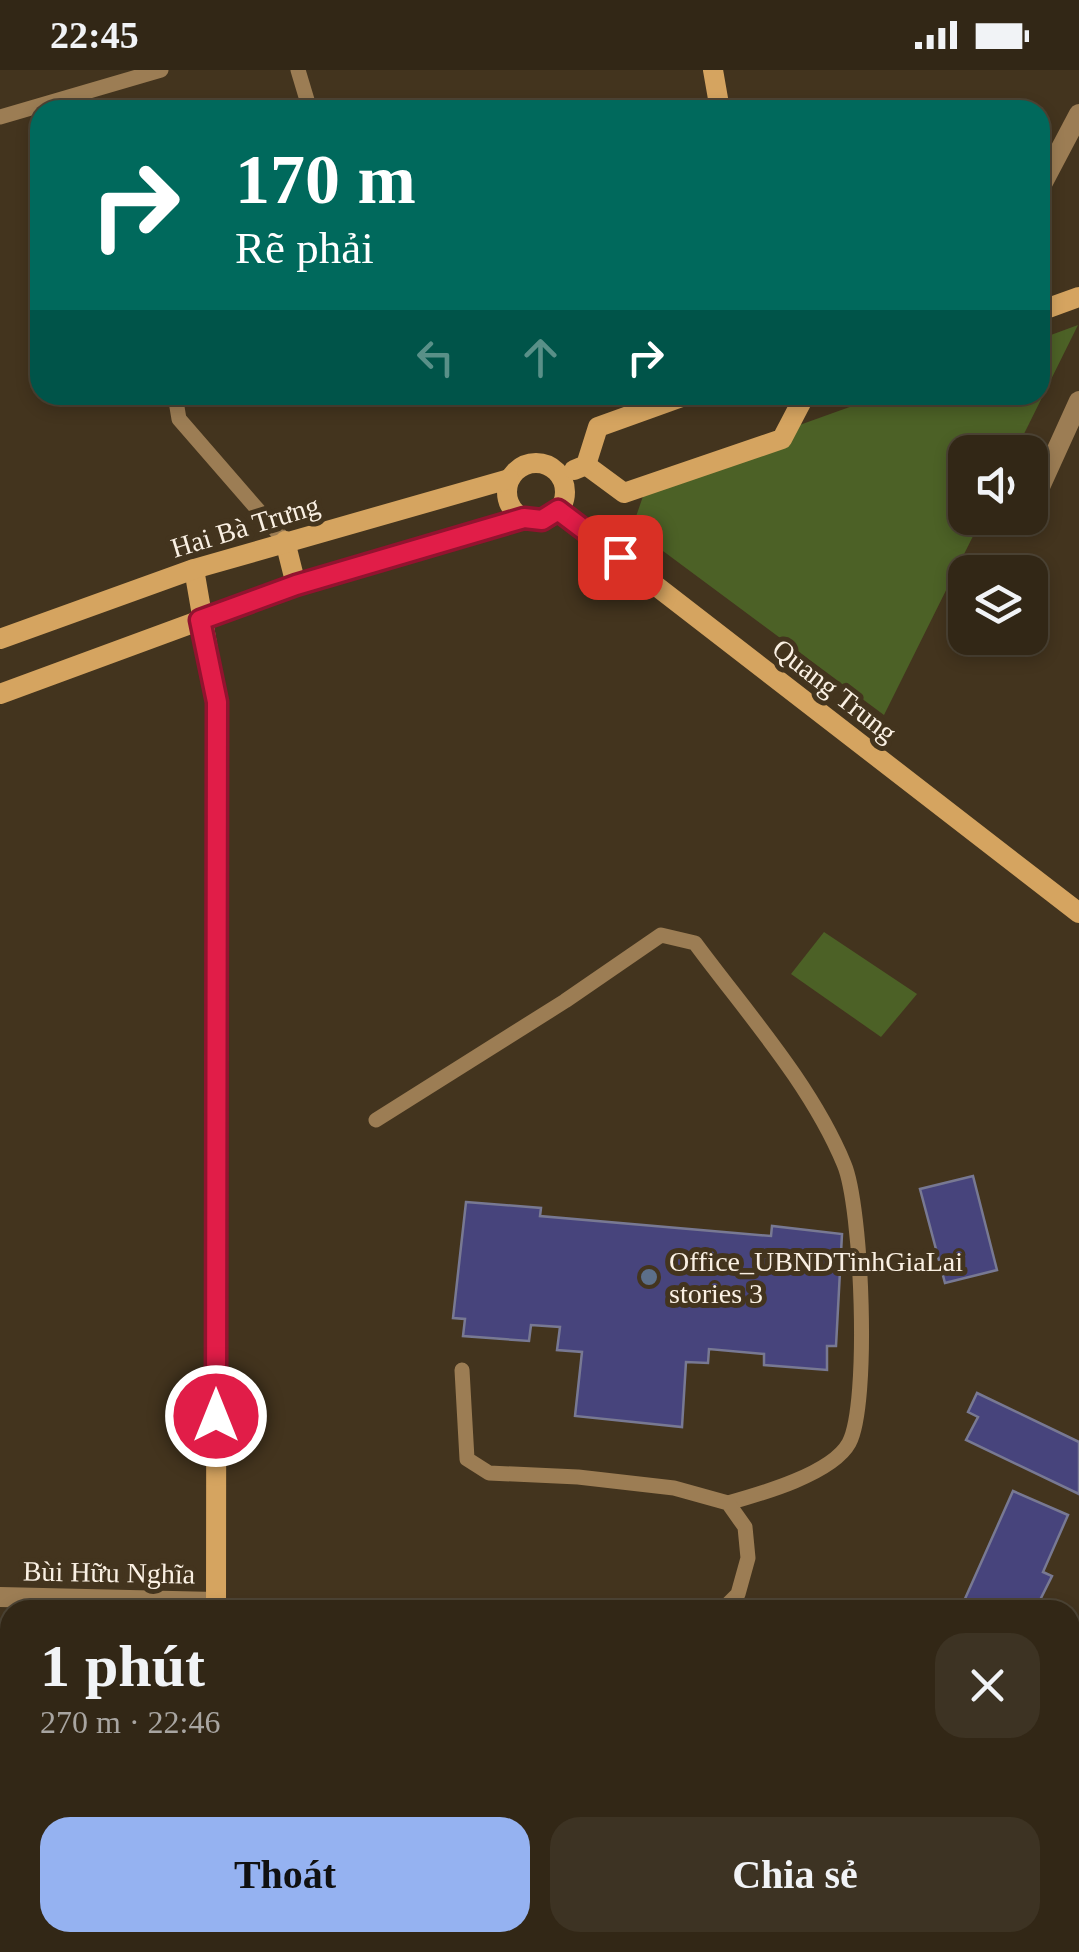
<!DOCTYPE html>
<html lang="vi">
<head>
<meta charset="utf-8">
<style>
	body { margin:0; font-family:"Times New Roman",serif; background:#3d3323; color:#f1f3f6; height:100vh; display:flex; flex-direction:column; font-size:38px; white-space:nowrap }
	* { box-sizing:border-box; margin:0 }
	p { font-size:32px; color:#a8a5a1 }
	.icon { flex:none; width:55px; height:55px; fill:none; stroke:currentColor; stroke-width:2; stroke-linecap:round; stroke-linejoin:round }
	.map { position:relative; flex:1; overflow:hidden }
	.side { position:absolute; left:0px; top:1530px; width:1080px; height:352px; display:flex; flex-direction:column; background:#322716; border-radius:30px 30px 0 0; box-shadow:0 5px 15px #0003,0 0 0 2px #4d4435 }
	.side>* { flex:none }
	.guide { position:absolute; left:30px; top:30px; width:1020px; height:305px; border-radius:30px; box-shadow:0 5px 15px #0003,0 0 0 2px #4d4435; background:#00695c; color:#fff; overflow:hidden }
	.fabs { position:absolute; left:948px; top:365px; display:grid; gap:20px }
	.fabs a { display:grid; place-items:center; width:100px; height:100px; border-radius:20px; background:#322716; box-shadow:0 5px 15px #0003,0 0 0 2px #4d4435; font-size:50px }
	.pin { position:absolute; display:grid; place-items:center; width:85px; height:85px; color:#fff; margin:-42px; border-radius:20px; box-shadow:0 5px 15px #0006 }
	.me { position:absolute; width:110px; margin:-55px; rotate:0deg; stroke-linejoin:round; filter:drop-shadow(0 0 8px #0008) }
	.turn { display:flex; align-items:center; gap:35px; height:210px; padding:0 40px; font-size:45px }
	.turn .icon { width:130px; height:130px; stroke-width:2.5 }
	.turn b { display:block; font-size:70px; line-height:85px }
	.lanes { display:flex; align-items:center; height:95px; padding:0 40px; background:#0003; justify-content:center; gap:50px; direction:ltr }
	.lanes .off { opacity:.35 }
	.round { display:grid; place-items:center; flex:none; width:105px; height:105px; border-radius:30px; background:#3d3323 }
	.overview { display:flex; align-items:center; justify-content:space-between; height:170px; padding:0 40px }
	h1 { font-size:60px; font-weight:800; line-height:75px }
	.primary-button { display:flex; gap:20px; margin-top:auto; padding:20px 40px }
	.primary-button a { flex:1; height:115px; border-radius:30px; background:#95b2f1; color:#111; font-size:40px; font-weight:800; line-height:115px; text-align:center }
	.primary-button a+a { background:#3d3323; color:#f1f3f6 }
	.status { display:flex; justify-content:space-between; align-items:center; height:70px; padding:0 50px; background:#322716; direction:ltr }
	.status svg { height:28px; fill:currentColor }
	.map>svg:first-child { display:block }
</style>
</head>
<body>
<div class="status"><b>22:45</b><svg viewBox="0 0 49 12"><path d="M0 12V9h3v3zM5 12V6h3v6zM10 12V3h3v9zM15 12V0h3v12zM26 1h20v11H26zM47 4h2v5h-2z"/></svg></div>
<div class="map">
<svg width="1079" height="1882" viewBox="0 0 1079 1882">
	<rect width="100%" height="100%" fill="#43341e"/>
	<!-- green -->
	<g fill="#4c6126">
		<polygon points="1078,255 1015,382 965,382 965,448 982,448 884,645 632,458 649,409 883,325 1040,325 1040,269"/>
		<polygon points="824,862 917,924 881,967 791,904"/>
	</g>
	<!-- building -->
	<g fill="#47447c" stroke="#787993" stroke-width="2.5">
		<polygon points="973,1106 997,1200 945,1213 920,1119"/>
		<polygon points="466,1132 541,1138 540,1146 771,1166 772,1156 842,1164 836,1276 827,1276 827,1300 764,1295 764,1284 709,1279 708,1293 686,1292 682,1357 575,1346 582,1282 557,1280 560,1257 531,1255 529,1271 463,1266 465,1249 453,1248"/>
		<polygon points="977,1323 1079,1372 1079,1424 966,1370 978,1347 968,1342"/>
		<polygon points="1013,1421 1068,1445 1043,1502 1052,1506 1035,1540 960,1540"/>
	</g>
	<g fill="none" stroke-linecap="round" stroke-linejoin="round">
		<!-- lane -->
		<g stroke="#9c7d54" stroke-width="15">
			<polyline points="298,0 310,40"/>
			<polyline points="0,47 161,0"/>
			<polyline points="175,325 179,349 285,471"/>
			<path d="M376 1050 565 931 661 865 695 873C746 942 811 1014 844 1094 862 1136 870 1334 849 1373 832 1404 760 1424 728 1433"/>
			<polyline points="462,1300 467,1389 489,1403 578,1407 674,1418 728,1433 745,1457 748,1488 738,1524 722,1540"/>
		</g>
		<!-- street -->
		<g stroke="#9c7d54" stroke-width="20">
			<polyline points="1040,118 1079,44"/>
			<polyline points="1030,439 1079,331"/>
			<polyline points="0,1527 216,1532"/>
		</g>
		<!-- secondary -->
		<g stroke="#d5a460" stroke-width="20">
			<polyline points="713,0 720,40"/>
			<polyline points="1040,241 1079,227"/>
			<circle cx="536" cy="422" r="29"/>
			<polyline points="586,395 624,423 782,369 805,325"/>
			<polyline points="574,400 586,395 598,357 687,325"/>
			<polyline points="558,440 1079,843"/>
			<polyline points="285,471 296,515"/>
			<polyline points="194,499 217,632 216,1540"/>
			<polyline points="0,569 194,499 509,409"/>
			<polyline points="0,624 296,515 523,448"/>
			<polyline points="1070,1759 1079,1740"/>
			<polyline points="1070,1841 1079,1842"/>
			<polyline points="0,1845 10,1842"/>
			<polyline points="216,1882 217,1872"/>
			<polyline points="1002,1882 1006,1872"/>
		</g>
	</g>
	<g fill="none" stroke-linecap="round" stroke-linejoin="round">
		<!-- route casing -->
		<g stroke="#92132f" stroke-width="25">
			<polyline id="route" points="216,1346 217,632 200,550 296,515 524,448 542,450 558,440 620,487"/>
		</g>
		<!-- route -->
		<use href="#route" stroke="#e11d48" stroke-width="18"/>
	</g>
	<!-- markers -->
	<circle fill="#5c6f8a" stroke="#43341e" stroke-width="4" cx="649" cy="1207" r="10"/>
	<g text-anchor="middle" stroke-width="10" stroke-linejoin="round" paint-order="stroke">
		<!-- street labels -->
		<g font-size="28" fill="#faf0e3" stroke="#43341e">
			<text transform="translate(245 456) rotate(-17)" y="10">Hai Bà Trưng</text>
			<text transform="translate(835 620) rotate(38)" y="10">Quang Trung</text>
			<text transform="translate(109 1502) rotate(1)" y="10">Bùi Hữu Nghĩa</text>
		</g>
		<!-- poi labels -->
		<g font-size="28" fill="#faf0e3" stroke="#43341e" text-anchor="start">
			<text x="669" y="1201">Office_UBNDTinhGiaLai<tspan x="669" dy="32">stories 3</tspan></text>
		</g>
	</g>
</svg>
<div class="fabs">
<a><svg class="icon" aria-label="sound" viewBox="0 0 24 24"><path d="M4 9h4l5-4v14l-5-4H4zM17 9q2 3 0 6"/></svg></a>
<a><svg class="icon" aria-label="layers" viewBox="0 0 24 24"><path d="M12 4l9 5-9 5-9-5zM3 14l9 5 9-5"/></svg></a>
</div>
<div class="pin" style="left:620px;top:487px;background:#d93025"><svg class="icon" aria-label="arrive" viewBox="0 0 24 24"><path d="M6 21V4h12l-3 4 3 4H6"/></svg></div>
<svg class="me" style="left:216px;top:1346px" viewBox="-20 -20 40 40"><circle r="17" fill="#e11d48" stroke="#fff" stroke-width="3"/><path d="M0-11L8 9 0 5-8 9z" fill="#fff"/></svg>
<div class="guide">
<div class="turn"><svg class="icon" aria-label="right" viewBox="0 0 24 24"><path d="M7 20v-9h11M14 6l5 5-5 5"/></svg><div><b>170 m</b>Rẽ phải</div></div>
<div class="lanes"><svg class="icon off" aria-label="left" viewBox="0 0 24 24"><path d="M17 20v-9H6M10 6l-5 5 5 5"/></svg><svg class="icon off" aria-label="ahead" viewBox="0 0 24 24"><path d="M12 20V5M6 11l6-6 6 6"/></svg><svg class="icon" aria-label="right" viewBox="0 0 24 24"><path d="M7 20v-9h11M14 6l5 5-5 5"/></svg></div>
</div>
<section class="side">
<div class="overview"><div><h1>1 phút</h1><p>270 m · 22:46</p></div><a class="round"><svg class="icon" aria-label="close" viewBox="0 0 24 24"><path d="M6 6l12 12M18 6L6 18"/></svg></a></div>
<div class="primary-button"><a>Thoát</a><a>Chia sẻ</a></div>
</section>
</div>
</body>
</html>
